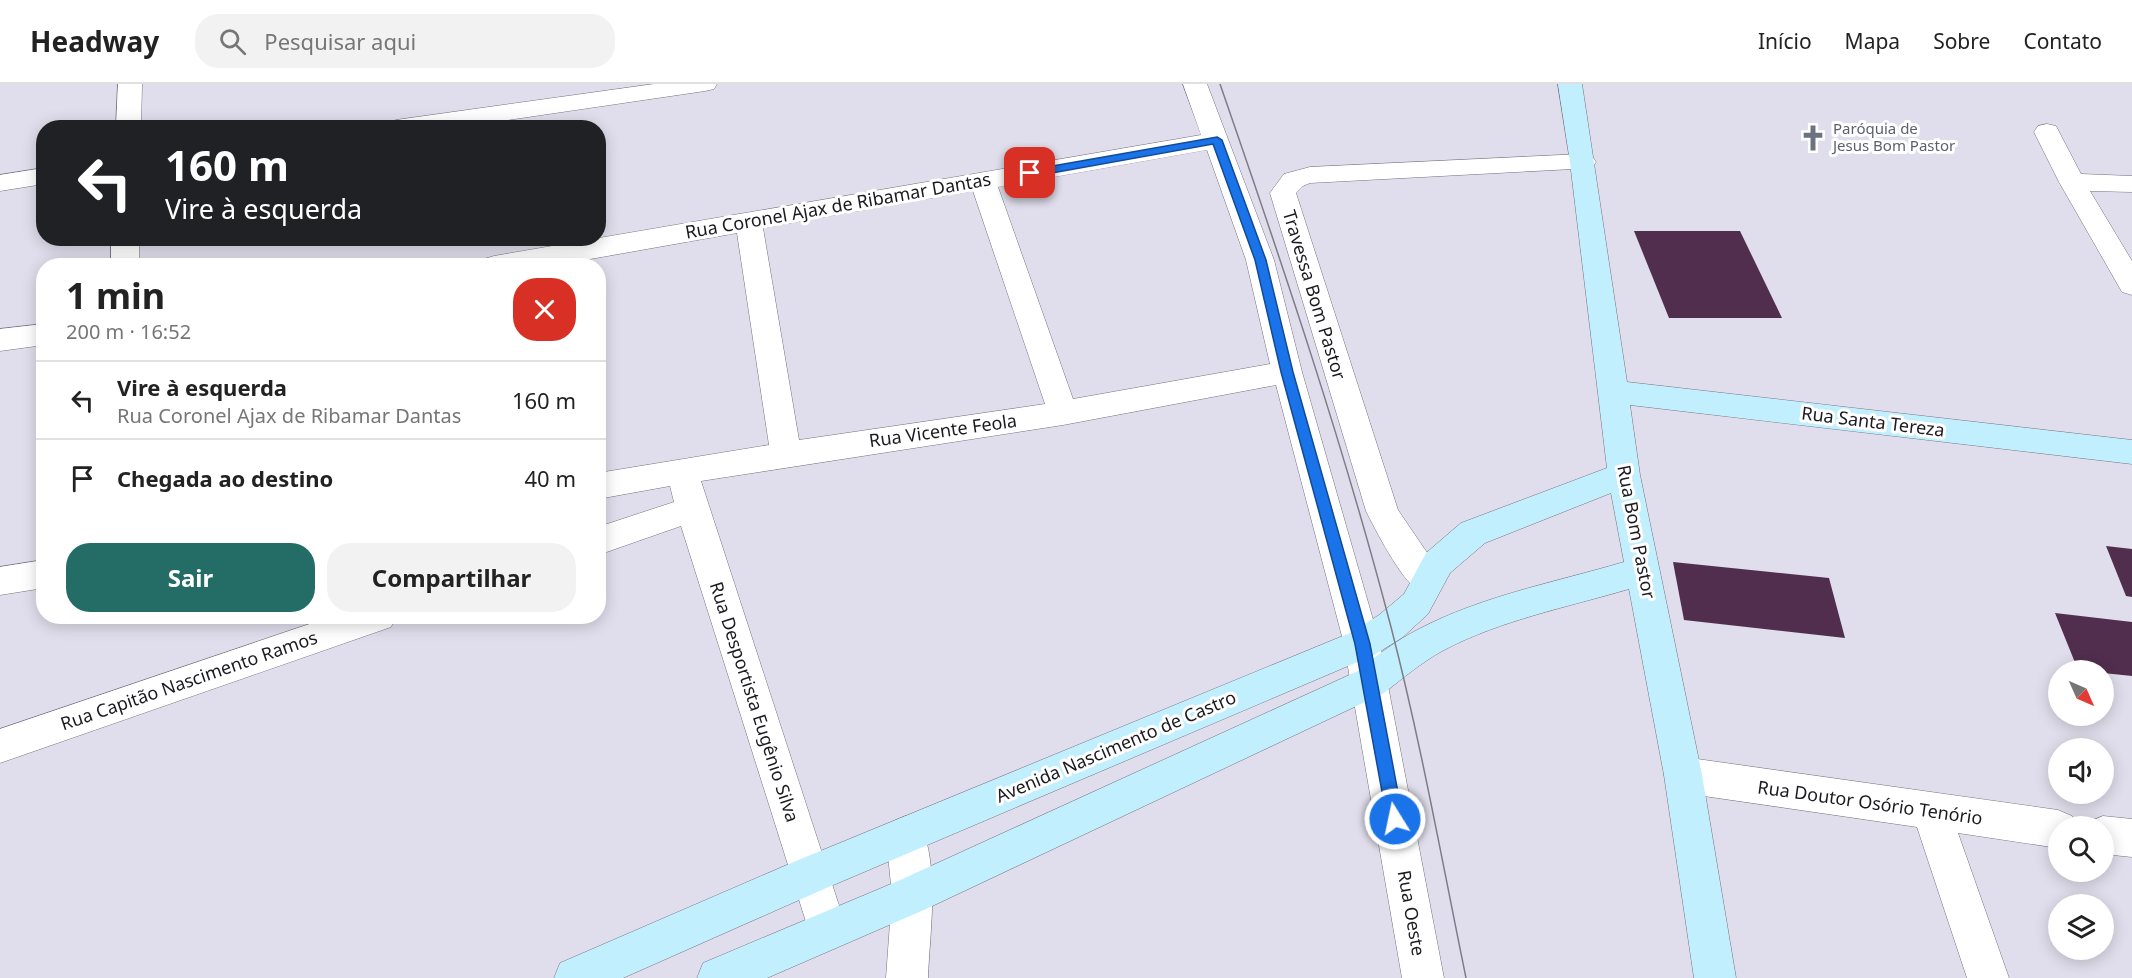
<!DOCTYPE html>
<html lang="pt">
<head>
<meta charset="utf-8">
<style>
	body { margin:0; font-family:"Noto Sans",sans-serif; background:#f2f2f2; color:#222; height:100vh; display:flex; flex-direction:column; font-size:22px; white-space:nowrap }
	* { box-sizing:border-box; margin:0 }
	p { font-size:20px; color:#767676 }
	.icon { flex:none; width:33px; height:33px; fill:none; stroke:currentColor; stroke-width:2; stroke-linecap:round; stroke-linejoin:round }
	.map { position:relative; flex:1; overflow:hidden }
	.sheet { position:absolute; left:36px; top:174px; width:570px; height:366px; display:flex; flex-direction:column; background:#fff; border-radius:24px; box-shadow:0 3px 15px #0003 }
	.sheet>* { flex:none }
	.banner { position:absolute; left:36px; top:36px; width:570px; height:126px; border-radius:24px; box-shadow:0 3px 15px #0003; background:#202124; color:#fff; overflow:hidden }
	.needle { width:39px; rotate:135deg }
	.fabs { position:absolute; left:2048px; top:576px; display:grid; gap:12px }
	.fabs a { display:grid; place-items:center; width:66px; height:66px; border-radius:50%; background:#fff; box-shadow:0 3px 15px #0003; font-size:30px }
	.pin { position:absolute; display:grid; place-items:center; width:51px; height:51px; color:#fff; margin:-26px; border-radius:12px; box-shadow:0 3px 9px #0006 }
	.me { position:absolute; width:66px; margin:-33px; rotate:350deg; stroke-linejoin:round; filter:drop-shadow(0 0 4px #0008) }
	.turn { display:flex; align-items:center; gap:21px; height:126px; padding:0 30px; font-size:27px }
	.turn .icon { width:78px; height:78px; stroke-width:2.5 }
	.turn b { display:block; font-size:42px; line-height:51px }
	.round { display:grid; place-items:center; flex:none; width:63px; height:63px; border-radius:24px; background:#f2f2f2 }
	.headline { display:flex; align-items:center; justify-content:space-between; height:102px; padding:0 30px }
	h1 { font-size:36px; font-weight:700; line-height:45px }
	.cta { display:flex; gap:12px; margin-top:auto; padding:12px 30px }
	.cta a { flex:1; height:69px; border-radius:24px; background:#246d66; color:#fff; font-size:24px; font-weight:700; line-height:69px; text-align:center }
	.cta a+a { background:#f2f2f2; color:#222 }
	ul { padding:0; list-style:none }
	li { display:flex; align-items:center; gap:18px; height:78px; padding:0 30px; border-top:2px solid #e0e0e0 }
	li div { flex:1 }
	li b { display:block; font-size:22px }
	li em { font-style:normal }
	header { display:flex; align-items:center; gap:36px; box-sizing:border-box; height:84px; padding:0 30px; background:#fff; border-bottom:2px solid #e0e0e0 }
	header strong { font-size:28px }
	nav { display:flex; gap:33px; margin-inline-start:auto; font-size:21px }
	.search { width:420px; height:54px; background:#f2f2f2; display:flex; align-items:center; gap:15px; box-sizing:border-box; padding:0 21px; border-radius:24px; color:#767676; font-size:22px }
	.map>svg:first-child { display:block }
</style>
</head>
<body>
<header>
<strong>Headway</strong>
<div class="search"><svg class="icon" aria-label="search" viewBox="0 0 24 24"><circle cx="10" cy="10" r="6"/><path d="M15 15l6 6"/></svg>Pesquisar aqui</div>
<nav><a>Início</a><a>Mapa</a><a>Sobre</a><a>Contato</a></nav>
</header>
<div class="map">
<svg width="2132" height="894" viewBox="0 0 2132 894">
	<rect width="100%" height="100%" fill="#e0deec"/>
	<!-- building -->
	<g fill="#522e4e">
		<polygon points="1634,147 1740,147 1782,234 1669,234"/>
		<polygon points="2106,462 2132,465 2132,513 2126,512"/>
		<polygon points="1673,478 1829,494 1845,554 1684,536"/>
		<polygon points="2055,529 2132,538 2132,592 2103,589 2103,586 2078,586"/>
	</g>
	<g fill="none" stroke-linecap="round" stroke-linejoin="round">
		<!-- street casing -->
		<g stroke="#74717e" stroke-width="1">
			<g id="street">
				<polygon points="118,0 142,0 141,44 116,44"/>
				<polygon points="654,0 717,0 714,5 705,7 453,44 384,44 387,39 396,36"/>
				<path d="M1183 0H1207L1274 176 1302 288 1380 560 1444 894H1402L1344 560 1276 301 1063 341 701 397 847 846 841 860 827 866 813 860 681 442 598 471V443L674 418 670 402 598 415V389L769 361 737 149 551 182H480L484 175 494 172 1201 51ZM1207 66 1246 176 1270 280 1073 315 998 103ZM973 107 1045 320 799 356 763 144Z"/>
				<polygon points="2047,40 2056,42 2081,90 2132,92 2132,108 2090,107 2132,177 2132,211 2122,208 2059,98 2034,48 2038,42"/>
				<path d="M1583 70 1592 72 1596 78 1592 84 1310 99 1303 102 1296 109 1398 426 1445 495 1440 505C1432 508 1426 510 1418 506 1401 496 1375 445 1366 427L1270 109 1284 90 1310 83Z"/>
				<polygon points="44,84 44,100 0,107 0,91"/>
				<rect x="111" y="154" width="28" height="28"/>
				<polygon points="44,240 44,261 0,267 0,245"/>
				<polygon points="44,476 44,504 0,511 0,483"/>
				<polygon points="333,532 396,532 391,543 0,679 0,645"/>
				<polygon points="1683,673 2058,726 2072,732 2076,742 2058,742 2058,764 1958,749 2009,894 1967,894 1917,743 1683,709 1670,704 1664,691 1670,678"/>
				<path d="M906 732 920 738C940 785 930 844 928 894H886L892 811 886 751 892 738Z"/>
				<polygon points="2103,732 2132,735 2132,773 2103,770 2103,742 2087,742 2089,738"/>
			</g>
		</g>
		<!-- secondary casing -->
		<g stroke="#74717e" stroke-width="1">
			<path id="secondary" d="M1558 0H1582L1627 298 2132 356V380L1630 321 1640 391 1702 691 1736 894H1694L1664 691 1629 505C1568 523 1501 536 1444 566 1422 578 1403 594 1384 609L926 825 767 894H697L703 879 898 797 1358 587C1377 571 1397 556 1419 545 1482 512 1556 498 1624 478L1611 409 1485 459 1450 489 1428 530 1403 553 1374 571 824 805 623 894H554L560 879 796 777 1350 549 1379 531 1404 510 1426 469 1461 439 1607 384 1570 78Z"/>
		</g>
		<!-- street -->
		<use href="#street" fill="#fff" fill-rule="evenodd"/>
		<!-- secondary -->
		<use href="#secondary" fill="#c2effe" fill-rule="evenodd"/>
		<!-- tram -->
		<path stroke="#7e7d87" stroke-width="1.5" d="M1220 0C1282 179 1343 359 1391 543 1421 659 1442 777 1466 894"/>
	</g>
	<!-- route -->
	<polygon fill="#1a73e8" stroke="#114b97" stroke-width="1.5" points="1217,53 1222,56 1266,176 1293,288 1370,560 1403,735 1400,740 1395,742 1389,740 1387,735 1355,560 1281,288 1255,176 1213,60 1030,93 1025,89 1030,86"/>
	<!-- icons -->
	<defs>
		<g id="church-bare" transform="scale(2.07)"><path d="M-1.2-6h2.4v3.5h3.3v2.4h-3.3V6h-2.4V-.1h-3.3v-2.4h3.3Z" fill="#6b7280" stroke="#fff" stroke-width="2.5" paint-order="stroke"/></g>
	</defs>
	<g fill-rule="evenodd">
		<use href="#church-bare" x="1813" y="54"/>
	</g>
	<g text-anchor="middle" stroke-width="6" stroke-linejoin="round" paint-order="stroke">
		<!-- far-worship labels -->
		<g font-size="15" fill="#5b616d" stroke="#fff" text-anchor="start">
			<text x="1833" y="50">Paróquia de<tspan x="1833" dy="17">Jesus Bom Pastor</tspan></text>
		</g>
		<!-- street labels -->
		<g font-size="18" fill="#1b1a1f" stroke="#fff">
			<text transform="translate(838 122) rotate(-10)" y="6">Rua Coronel Ajax de Ribamar Dantas</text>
			<text transform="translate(1314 211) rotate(73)" y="6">Travessa Bom Pastor</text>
			<text transform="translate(1873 338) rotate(7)" y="6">Rua Santa Tereza</text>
			<text transform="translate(943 347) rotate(-8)" y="6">Rua Vicente Feola</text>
			<text transform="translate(1636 448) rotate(79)" y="6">Rua Bom Pastor</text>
			<text transform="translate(189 597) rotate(-19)" y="6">Rua Capitão Nascimento Ramos</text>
			<text transform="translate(754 618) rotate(72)" y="6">Rua Desportista Eugênio Silva</text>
			<text transform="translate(1116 663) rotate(-23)" y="6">Avenida Nascimento de Castro</text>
			<text transform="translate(1870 719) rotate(8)" y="6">Rua Doutor Osório Tenório</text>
			<text transform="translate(1411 829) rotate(80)" y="6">Rua Oeste</text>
		</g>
	</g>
</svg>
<div class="fabs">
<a><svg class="needle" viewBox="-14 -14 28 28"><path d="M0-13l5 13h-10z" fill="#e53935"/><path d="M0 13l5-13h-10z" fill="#767676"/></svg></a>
<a><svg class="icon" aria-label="sound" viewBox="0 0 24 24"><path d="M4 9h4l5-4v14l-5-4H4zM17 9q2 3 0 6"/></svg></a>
<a><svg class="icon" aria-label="search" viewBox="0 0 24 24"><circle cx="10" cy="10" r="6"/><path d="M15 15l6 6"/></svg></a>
<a><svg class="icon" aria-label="layers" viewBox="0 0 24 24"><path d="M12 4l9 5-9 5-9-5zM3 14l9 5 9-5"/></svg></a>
</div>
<div class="pin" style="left:1030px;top:89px;background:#d93025"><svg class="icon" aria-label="arrive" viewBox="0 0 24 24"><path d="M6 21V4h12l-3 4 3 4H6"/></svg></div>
<svg class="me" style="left:1395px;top:735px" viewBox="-20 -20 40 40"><circle r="17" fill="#1a73e8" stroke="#fff" stroke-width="3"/><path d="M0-11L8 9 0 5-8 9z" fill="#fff"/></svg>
<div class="banner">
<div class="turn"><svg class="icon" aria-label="left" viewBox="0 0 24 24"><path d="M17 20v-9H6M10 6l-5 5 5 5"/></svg><div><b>160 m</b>Vire à esquerda</div></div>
</div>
<section class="sheet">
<div class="headline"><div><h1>1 min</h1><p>200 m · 16:52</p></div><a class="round" style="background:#d93025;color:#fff"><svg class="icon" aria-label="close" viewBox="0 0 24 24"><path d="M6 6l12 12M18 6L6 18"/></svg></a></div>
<ul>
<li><svg class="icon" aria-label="left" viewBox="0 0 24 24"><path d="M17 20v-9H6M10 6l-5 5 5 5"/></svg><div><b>Vire à esquerda</b><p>Rua Coronel Ajax de Ribamar Dantas</p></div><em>160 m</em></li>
<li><svg class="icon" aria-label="arrive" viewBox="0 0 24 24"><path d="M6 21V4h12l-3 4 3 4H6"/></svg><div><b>Chegada ao destino</b></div><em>40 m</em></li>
</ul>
<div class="cta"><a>Sair</a><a>Compartilhar</a></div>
</section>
</div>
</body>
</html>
